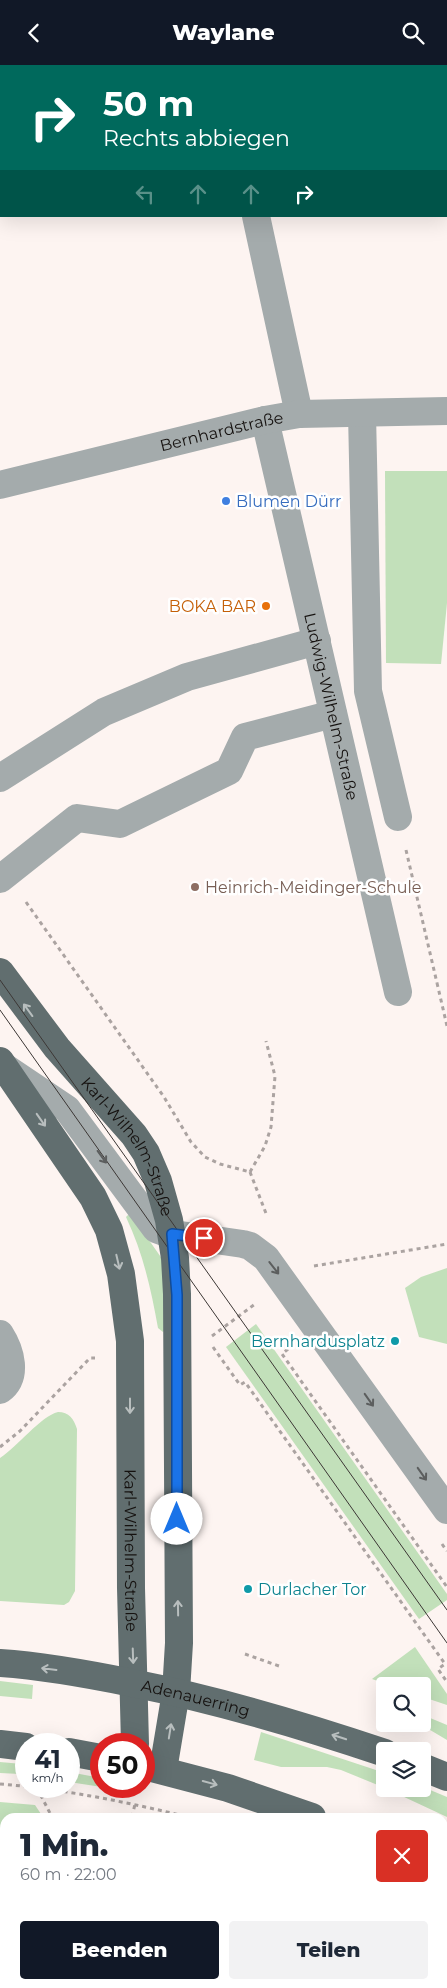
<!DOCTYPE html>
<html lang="de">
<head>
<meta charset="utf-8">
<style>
	body { margin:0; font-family:Montserrat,sans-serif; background:#f2f2f3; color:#1f2937; height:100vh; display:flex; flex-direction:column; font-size:19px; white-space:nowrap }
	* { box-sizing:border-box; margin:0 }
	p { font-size:16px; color:#747a83 }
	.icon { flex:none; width:28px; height:28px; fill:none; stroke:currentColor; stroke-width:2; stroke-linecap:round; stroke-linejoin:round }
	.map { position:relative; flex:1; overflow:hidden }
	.details { position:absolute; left:0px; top:1748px; width:448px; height:176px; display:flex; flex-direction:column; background:#fff; border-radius:15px 15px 0 0; box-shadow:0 5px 20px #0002 }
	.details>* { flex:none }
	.hud { position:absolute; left:0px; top:0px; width:448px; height:152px; box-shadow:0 5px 20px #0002; background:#00695c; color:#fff; overflow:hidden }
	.tools { position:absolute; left:376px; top:1612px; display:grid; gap:10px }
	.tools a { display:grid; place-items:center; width:55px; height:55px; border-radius:5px; background:#fff; box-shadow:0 5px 20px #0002; font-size:25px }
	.speed { position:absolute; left:15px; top:1668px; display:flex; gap:10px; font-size:25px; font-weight:700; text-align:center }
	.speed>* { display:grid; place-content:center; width:65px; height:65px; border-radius:50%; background:#fff; box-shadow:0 5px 20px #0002; line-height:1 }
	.speed small { font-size:12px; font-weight:400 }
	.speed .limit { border:8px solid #d22; background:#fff; color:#111 }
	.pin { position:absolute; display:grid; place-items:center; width:42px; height:42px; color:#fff; margin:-21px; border:2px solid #fff; border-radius:50%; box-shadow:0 1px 5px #0007 }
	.me { position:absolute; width:55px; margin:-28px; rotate:0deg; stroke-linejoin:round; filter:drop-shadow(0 0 4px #0008) }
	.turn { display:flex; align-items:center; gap:18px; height:105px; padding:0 20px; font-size:22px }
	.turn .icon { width:65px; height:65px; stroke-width:2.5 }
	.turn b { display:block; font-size:35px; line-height:42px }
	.lanes { display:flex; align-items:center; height:48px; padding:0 20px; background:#0003; justify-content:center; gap:25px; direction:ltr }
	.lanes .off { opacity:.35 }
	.round { display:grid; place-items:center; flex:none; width:52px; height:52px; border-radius:5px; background:#f2f2f3 }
	.summary { display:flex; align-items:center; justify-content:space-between; height:85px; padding:0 20px }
	h1 { font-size:30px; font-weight:800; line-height:38px }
	.primary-button { display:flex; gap:10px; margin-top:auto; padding:10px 20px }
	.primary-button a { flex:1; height:58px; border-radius:5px; background:#111827; color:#fff; font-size:20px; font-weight:800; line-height:58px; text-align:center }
	.primary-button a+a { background:#f2f2f3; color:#1f2937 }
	header { display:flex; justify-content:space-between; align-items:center; height:65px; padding:0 20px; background:#111827; color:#fff; font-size:22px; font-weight:800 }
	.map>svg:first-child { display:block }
</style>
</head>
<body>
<header><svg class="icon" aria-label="back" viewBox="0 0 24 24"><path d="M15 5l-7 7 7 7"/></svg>Waylane<svg class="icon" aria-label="search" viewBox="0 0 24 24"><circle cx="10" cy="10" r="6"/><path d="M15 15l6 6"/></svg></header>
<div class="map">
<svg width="447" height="1923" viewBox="0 0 447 1923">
	<rect width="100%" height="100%" fill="#fdf4f1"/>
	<!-- industrial -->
	<polygon fill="#fce7e4" points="0,1902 5,1902 5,1919 60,1919 61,1923 0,1923"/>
	<!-- green -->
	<g fill="#c2e0ba">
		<polygon points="385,406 447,406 447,538 441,599 386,598"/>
		<path d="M130 1148 165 1198 167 1262 163 1267 158 1263C151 1224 143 1188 126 1152Z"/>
		<polygon points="447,1203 447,1279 419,1272 405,1223 421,1212"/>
		<polygon points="256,1259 447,1529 447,1535 419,1554 226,1282"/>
		<path d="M58 1347C69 1347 74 1354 77 1364L75 1526 69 1537 64 1540 0 1536V1393C17 1382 41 1351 58 1347Z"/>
		<polygon points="415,1582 447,1629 447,1640 423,1632 422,1621 392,1621 372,1614"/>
		<polygon points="0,1616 33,1620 32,1634 0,1631"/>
		<polygon points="423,1650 447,1660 447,1675 420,1659 422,1659"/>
		<polygon points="261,1667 385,1708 385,1723 341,1705 327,1702 281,1702 254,1695"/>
		<polygon points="0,1697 22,1699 20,1709 0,1708"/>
		<polygon points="69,1707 101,1713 101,1721 129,1721 128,1726 69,1717"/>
		<polygon points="423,1722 447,1732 447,1752 387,1724 422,1724"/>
		<polygon points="0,1737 35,1740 43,1752 5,1752 5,1810 0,1810"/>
	</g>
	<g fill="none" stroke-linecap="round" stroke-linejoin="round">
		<!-- path -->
		<g stroke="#aba3a1" stroke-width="3" stroke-dasharray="4 4" stroke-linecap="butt">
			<polyline points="406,785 437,918"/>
			<polyline points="26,837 164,1032 191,1077 205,1092 220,1099 250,1107"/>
			<polyline points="437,918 447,961"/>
			<polyline points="250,1107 265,1081 271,1062 275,1011 266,976"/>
			<polyline points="250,1107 267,1151"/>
			<polyline points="314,1201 447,1179"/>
			<polyline points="212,1271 255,1239"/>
			<polyline points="213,1282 240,1320 245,1317 445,1599 438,1604 447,1617"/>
			<polyline points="288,1284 282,1289 447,1522"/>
			<polyline points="0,1382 20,1366 90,1293 95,1293"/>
			<polyline points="442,1479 447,1486"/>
			<polyline points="245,1589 279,1601"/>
			<path d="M0 1719C63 1724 127 1737 188 1752"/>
			<polyline points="37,1723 52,1752"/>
			<polyline points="132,1752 135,1739"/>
			<polyline points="442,1867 447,1869"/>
			<polyline points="442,1914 447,1915"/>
			<polyline points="419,1919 419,1923"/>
		</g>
		<!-- minor -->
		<g stroke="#a4abac" stroke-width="28">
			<polyline points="221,0 221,1"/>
			<polyline points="256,151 299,349"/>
			<polyline points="362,348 368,626 398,752"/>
			<path id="s1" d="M265 355 398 927"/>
			<path id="s2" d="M0 420 265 355 299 349 447 346"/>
			<polyline points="0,713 104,647 187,612 317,576"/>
			<polyline points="0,814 77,753 120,759 229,706 245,672 333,649"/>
			<polyline points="3,1001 67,1044 156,1164 167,1168 243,1179 250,1181 266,1193 447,1445"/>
			<path d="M0 1269C11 1286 18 1312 0 1325"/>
			<polyline points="0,1882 5,1882"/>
			<polyline points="86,1919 87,1923"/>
		</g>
		<!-- major -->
		<g stroke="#616e6f" stroke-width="28">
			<path id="s3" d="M0 907 57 983 134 1070 146 1088 158 1116 169 1155 175 1193 177 1229 179 1578 176 1627 163 1705"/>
			<path id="s4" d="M0 996 93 1132 109 1165 121 1209 130 1276 131 1523 135 1679"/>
			<path id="s5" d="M0 1598C44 1601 88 1609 132 1618 218 1635 302 1660 385 1688"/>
			<polyline points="0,1679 26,1682"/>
			<polyline points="69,1687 101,1693"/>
			<polyline points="144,1701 228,1723 312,1752"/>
			<polyline points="422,1702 447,1712"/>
			<polyline points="442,1810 447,1813"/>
		</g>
		<!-- tram -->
		<g stroke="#3c3735" stroke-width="1">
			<polyline points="0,915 447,1545"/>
			<polyline points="0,945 447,1578"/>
		</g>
	</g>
	<!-- one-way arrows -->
	<defs><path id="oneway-shaft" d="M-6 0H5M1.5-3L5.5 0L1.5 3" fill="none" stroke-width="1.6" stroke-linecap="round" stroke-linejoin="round" transform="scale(1.25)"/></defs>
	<g stroke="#b8bebe">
		<use href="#oneway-shaft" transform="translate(28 945) rotate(-126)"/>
		<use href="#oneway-shaft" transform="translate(41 1055) rotate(55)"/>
		<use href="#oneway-shaft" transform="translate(118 1197) rotate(77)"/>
		<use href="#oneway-shaft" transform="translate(130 1341) rotate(90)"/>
		<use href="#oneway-shaft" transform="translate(178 1543) rotate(-91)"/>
		<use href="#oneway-shaft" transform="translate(133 1591) rotate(88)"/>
		<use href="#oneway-shaft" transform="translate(49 1604) rotate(-173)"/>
		<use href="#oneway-shaft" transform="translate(170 1666) rotate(-81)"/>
		<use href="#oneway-shaft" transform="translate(339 1672) rotate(-162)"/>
		<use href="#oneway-shaft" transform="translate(210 1718) rotate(15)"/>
	</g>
	<g stroke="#5c5e5e">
		<use href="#oneway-shaft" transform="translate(102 1092) rotate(54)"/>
		<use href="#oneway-shaft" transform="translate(274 1203) rotate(52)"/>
		<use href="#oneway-shaft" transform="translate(369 1335) rotate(55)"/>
		<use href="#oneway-shaft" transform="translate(422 1409) rotate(55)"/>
	</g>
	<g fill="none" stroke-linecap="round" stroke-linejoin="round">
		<!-- route casing -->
		<g stroke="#114b97" stroke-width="12">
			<polyline id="route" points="177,1454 177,1230 172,1169 204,1173"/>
		</g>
		<!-- route -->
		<use href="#route" stroke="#1a73e8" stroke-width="9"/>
	</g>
	<!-- markers -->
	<circle fill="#3f7fe0" stroke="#fff" stroke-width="2" cx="226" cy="436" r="5"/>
	<circle fill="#e8710a" stroke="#fff" stroke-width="2" cx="266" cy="541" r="5"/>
	<circle fill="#8d6e63" stroke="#fff" stroke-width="2" cx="195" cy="822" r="5"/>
	<g fill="#0f9aa8" stroke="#fff" stroke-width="2">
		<circle cx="395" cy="1276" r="5"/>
		<circle cx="248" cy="1524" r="5"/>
	</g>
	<g text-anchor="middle" stroke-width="5" stroke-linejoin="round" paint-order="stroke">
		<!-- street labels -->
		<g font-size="16" fill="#15110f" stroke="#fff">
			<text dy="6" stroke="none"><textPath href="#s2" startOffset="228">Bernhardstraße</textPath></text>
			<text dy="6" stroke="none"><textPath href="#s1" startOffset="294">Ludwig-Wilhelm-Straße</textPath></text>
			<text dy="6" stroke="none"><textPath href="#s3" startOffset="218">Karl-Wilhelm-Straße</textPath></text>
			<text dy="6" stroke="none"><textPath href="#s4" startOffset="524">Karl-Wilhelm-Straße</textPath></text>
			<text dy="6" stroke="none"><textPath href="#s5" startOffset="199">Adenauerring</textPath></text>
		</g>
		<!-- shop labels -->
		<g font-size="16" fill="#366cbe" stroke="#fff" text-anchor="start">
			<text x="236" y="442">Blumen Dürr</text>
		</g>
		<!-- food labels -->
		<g font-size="16" fill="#c56008" stroke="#fff" text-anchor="end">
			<text x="256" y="547">BOKA BAR</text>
		</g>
		<!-- education labels -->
		<g font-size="16" fill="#785e54" stroke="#fff" text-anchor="start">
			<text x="205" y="828">Heinrich-Meidinger-Schule</text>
		</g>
		<!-- culture labels -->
		<g font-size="16" fill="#0d838f" stroke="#fff" text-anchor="end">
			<text x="385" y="1282">Bernhardusplatz</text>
			<text x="258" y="1530" text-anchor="start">Durlacher Tor</text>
		</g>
	</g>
</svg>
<div class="tools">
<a><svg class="icon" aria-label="search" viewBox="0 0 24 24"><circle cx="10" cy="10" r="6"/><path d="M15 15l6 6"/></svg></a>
<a><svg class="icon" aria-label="layers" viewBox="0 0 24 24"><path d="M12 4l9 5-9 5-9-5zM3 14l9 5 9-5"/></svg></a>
</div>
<div class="speed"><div>41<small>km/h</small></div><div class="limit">50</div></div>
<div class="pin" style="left:204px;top:1173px;background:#d93025"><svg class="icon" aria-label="arrive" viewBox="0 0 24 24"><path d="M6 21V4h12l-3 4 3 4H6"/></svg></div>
<svg class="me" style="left:177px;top:1454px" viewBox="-20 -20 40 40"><circle r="19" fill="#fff"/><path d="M0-13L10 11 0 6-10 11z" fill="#1a73e8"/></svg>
<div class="hud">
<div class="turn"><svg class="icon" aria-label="right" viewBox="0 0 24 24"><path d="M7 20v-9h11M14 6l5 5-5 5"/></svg><div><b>50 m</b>Rechts abbiegen</div></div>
<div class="lanes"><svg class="icon off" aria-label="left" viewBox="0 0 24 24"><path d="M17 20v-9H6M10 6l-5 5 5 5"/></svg><svg class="icon off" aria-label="ahead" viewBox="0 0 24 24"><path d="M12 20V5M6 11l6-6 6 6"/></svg><svg class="icon off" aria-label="ahead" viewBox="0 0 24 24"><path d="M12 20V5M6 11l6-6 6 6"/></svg><svg class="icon" aria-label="right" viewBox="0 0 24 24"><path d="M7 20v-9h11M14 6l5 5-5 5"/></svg></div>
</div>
<section class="details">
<div class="summary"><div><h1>1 Min.</h1><p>60 m · 22:00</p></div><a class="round" style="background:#d93025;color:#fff"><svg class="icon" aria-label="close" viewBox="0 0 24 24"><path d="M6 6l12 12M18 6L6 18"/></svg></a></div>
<div class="primary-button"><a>Beenden</a><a>Teilen</a></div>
</section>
</div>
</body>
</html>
